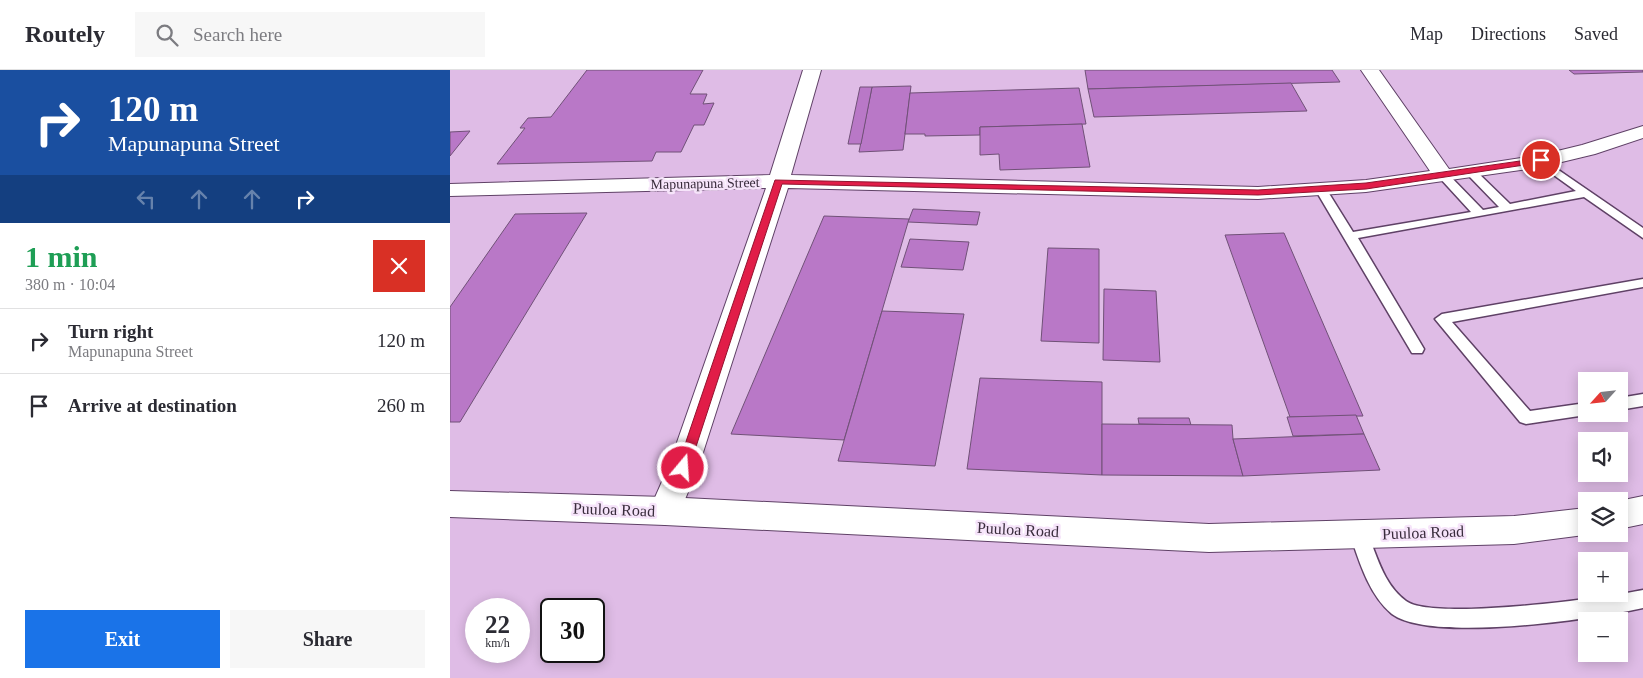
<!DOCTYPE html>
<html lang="en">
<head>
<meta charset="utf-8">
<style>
	body { margin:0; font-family:Georgia,serif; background:#f7f7f7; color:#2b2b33; height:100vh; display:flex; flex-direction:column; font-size:19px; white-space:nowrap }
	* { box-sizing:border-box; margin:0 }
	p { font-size:16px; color:#7c7c81 }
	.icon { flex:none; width:28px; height:28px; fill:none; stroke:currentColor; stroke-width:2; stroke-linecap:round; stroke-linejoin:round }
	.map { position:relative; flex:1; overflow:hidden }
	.sheet { display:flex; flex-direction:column; background:#fff; width:450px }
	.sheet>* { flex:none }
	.hud { background:#1a4fa0; color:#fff; overflow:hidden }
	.needle { width:32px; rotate:243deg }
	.buttons { position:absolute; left:1128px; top:302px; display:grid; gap:10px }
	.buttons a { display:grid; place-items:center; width:50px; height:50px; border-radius:0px; background:#fff; box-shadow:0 2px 12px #0003; font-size:25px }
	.speed { position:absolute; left:15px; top:528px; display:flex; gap:10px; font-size:25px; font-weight:700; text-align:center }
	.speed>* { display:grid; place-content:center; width:65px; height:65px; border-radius:50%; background:#fff; box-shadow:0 2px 12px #0003; line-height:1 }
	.speed small { font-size:12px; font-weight:400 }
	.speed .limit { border:2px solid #111; border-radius:8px; background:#fff; color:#111 }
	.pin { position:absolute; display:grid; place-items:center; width:42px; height:42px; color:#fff; margin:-21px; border:2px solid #fff; border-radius:50%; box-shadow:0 1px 5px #0007 }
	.me { position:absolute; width:55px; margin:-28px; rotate:18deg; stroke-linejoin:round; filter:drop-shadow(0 0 4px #0008) }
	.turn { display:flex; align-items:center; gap:18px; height:105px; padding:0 25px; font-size:22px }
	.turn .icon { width:65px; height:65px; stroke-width:2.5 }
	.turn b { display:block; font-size:35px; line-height:42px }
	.lanes { display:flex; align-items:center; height:48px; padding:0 25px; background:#0003; justify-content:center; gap:25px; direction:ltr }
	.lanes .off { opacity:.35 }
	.round { display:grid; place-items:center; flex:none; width:52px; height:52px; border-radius:0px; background:#f7f7f7 }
	.overview { display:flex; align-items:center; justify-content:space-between; height:85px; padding:0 25px }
	h1 { font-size:30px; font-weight:800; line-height:38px; color:#1e9e55 }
	.primary-button { display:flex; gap:10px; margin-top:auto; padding:10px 25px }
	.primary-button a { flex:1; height:58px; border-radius:0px; background:#1a73e8; color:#fff; font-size:20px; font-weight:800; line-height:58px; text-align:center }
	.primary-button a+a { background:#f7f7f7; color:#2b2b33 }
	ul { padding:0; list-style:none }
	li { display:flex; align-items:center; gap:15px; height:65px; padding:0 25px; border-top:1px solid #e1e1e2 }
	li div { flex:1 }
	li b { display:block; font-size:19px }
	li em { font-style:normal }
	header { display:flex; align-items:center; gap:30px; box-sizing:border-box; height:70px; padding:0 25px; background:#fff; border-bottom:1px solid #e1e1e2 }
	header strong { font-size:24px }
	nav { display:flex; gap:28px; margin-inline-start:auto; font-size:18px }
	.search { width:350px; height:45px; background:#f7f7f7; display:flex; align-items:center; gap:12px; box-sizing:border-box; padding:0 18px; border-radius:0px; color:#7c7c81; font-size:19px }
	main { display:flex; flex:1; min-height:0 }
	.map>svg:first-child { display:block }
</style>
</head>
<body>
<header>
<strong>Routely</strong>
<div class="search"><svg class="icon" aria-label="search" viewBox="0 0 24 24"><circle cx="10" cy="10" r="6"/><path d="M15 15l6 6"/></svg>Search here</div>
<nav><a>Map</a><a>Directions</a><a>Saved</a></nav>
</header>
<main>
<section class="sheet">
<div class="hud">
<div class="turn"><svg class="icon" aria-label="right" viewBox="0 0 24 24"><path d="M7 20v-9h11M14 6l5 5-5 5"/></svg><div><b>120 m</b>Mapunapuna Street</div></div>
<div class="lanes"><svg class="icon off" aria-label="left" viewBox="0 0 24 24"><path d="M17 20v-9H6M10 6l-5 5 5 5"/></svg><svg class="icon off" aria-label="ahead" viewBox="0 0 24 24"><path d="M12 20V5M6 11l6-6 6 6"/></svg><svg class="icon off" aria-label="ahead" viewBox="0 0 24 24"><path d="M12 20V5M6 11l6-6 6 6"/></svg><svg class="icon" aria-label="right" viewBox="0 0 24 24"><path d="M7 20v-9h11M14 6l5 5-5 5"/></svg></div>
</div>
<div class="overview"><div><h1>1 min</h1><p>380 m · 10:04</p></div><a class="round" style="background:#d93025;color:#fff"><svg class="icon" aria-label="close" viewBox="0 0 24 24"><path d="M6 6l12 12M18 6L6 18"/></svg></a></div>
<ul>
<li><svg class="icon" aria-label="right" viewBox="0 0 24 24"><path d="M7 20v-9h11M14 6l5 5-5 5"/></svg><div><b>Turn right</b><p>Mapunapuna Street</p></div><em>120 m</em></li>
<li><svg class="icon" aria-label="arrive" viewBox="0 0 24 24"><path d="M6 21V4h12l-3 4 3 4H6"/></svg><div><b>Arrive at destination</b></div><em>260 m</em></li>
</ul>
<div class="primary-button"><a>Exit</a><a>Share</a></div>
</section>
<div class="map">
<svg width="1193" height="608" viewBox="0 0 1193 608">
	<rect width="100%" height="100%" fill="#dfbce6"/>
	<!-- building -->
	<g fill="#b978c7" stroke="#705177">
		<polygon points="137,0 253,0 240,24 257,24 253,34 264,33 254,55 244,55 231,82 206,82 202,91 47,94 75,58 70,58 78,48 101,47"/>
		<polygon points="635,0 882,0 890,12 638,19"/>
		<polygon points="1119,0 1193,0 1193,2 1124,4"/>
		<polygon points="841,13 857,41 644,47 638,19"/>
		<polygon points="461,16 453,80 409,82 422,17"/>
		<polygon points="410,17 422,17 411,74 398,74"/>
		<polygon points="629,18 636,54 530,57 530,65 475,66 475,64 455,64 460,23"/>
		<polygon points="632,54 640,97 550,100 549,84 530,85 530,57"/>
		<polygon points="20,61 0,86 0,62"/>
		<polygon points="463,139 530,142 527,155 458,152"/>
		<polygon points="137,143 10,352 0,352 0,237 65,144"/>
		<polygon points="374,146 459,149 394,370 281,364"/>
		<polygon points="834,163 913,346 840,347 775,165"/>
		<polygon points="460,169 519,172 513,200 451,197"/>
		<polygon points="598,178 649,179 649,273 591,271"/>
		<polygon points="654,219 706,221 710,292 653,290"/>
		<polygon points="432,241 514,244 485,396 388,391"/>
		<polygon points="530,308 652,312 652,405 517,399"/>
		<polygon points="906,345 914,364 843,366 837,347"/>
		<polygon points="688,348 739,348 741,355 689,354"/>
		<polygon points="652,354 782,355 783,369 793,406 652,405"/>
		<polygon points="914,364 930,400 793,406 783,369"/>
	</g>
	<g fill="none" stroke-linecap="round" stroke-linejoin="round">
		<!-- service casing -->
		<g stroke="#5f4166" stroke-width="3">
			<g id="service">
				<polygon points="1091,88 1193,158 1193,168 1134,127 908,168 974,279 972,283 962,283 865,119 871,115 875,117 903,162 1021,142 988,106 994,103 998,104 1033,140 1049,137 1017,104 1017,100 1025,100 1060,134 1126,121 1087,93 1085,91"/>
				<polygon points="1193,209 1193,217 1002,252 1080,341 1136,333 1136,344 1140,344 1136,345 1076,354 1070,352 985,249 992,244"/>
				<polygon points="1193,324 1193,336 1169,340 1169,328"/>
				<path d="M909 456 915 458C927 484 932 513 956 531 983 551 1155 528 1193 520V538C1144 549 981 573 942 544 919 525 909 491 900 464L903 458Z"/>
			</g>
		</g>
		<!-- minor casing -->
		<g stroke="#5f4166" stroke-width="2">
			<polygon id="minor" points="353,0 371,0 341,105 808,117 916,110 980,101 911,0 929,0 999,99 1091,85 1132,75 1193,56 1193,68 1145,84 1091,97 916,122 808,129 338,118 248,398 226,451 215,455 204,451 199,441 218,398 316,118 0,126 0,114 320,105"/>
		</g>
		<!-- secondary casing -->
		<g stroke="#5f4166" stroke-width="2">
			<g id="secondary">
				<polygon points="0,421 215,427 759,454 1064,446 1136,438 1136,464 1142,464 1064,474 759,482 215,455 0,447"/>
				<polygon points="1193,426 1193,454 1169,459 1169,431"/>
			</g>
		</g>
		<!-- service -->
		<use href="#service" fill="#fff" fill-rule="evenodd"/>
		<!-- minor -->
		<use href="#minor" fill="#fff" fill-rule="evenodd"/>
		<!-- secondary -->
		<use href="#secondary" fill="#fff" fill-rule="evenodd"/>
	</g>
	<!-- route -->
	<polygon fill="#e11d48" stroke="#92132f" points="1091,88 1094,89 1094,92 916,119 808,125 332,114 239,398 233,403 227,398 325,110 808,120 916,113"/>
	<g text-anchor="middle" stroke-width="5" stroke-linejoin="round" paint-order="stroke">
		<!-- far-street labels -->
		<g font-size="14" fill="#392c3c" stroke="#f6e4fa">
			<text transform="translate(255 113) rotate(-1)" y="5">Mapunapuna Street</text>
		</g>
		<!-- street labels -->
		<g font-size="16" fill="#392c3c" stroke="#f6e4fa">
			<text transform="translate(164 439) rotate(2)" y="6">Puuloa Road</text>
			<text transform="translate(568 459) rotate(3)" y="6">Puuloa Road</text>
			<text transform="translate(973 462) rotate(-2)" y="6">Puuloa Road</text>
		</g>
	</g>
</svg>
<div class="buttons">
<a><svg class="needle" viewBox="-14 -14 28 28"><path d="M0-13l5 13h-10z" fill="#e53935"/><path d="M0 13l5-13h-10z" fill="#7c7c81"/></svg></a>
<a><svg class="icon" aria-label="sound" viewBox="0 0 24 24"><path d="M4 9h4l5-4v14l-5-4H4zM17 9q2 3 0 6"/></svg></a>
<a><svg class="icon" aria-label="layers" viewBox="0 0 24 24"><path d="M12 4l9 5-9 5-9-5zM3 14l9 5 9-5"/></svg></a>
<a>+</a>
<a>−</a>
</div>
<div class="speed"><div>22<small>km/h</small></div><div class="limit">30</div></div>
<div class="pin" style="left:1091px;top:90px;background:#d93025"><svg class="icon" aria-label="arrive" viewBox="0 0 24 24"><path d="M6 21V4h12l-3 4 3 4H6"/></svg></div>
<svg class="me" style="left:233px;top:398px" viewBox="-20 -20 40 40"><circle r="17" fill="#e11d48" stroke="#fff" stroke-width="3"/><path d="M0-11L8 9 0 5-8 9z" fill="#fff"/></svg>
</div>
</main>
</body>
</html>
